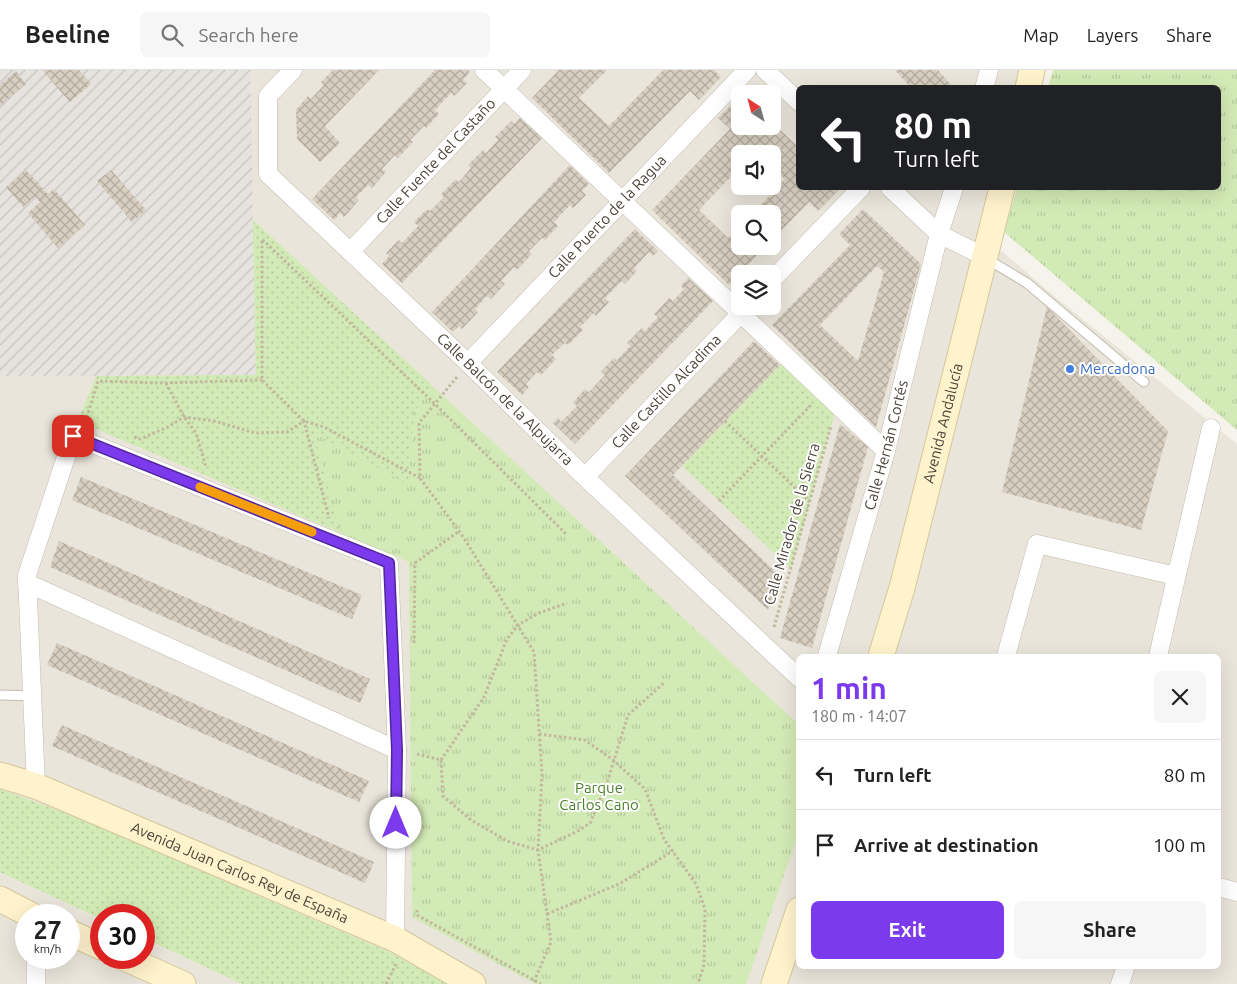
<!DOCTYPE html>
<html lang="en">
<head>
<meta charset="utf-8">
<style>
	body { margin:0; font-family:Ubuntu,sans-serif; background:#f6f6f6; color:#222; height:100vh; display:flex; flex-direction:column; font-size:19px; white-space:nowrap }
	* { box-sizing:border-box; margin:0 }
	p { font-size:16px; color:#767676 }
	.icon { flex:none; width:28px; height:28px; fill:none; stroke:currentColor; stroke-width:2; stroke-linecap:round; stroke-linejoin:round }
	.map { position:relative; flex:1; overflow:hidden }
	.drawer { position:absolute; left:796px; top:584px; width:425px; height:315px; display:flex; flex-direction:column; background:#fff; border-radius:8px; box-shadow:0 5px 20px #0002 }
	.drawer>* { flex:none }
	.hud { position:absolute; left:796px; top:15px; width:425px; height:105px; border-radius:8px; box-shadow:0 5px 20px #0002; background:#202124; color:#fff; overflow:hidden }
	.needle { width:32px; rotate:324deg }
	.buttons { position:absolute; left:731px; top:15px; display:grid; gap:10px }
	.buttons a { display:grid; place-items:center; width:50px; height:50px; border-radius:8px; background:#fff; box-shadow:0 5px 20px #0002; font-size:25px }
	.speed { position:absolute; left:15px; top:834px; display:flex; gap:10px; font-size:25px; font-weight:700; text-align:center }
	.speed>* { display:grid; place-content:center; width:65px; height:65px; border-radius:50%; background:#fff; box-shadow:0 5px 20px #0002; line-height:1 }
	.speed small { font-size:12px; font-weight:400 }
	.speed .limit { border:8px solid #d22; background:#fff; color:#111 }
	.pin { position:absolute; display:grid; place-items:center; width:42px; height:42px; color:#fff; margin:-21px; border-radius:10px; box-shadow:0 2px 8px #0006 }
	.me { position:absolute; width:55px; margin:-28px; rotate:0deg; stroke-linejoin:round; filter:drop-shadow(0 0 4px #0008) }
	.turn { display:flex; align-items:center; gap:18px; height:105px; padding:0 15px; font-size:22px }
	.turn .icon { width:65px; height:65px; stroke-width:2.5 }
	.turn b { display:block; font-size:35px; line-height:42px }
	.round { display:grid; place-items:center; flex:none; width:52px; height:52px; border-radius:8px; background:#f6f6f6 }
	.summary { display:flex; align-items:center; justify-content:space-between; height:85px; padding:0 15px }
	h1 { font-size:30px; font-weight:600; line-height:38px; color:#7c3aed }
	.primary-button { display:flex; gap:10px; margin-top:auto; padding:10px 15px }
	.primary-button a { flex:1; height:58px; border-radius:8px; background:#7c3aed; color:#fff; font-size:20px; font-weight:600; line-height:58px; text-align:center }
	.primary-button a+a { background:#f6f6f6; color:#222 }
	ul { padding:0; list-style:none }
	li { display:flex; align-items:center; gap:15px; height:70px; padding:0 15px; border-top:1px solid #e0e0e0 }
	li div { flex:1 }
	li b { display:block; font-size:19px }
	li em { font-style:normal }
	header { display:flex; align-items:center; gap:30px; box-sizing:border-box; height:70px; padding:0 25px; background:#fff; border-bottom:1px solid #e0e0e0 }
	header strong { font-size:24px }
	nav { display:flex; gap:28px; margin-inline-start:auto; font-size:18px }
	.search { width:350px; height:45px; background:#f6f6f6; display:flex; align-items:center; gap:12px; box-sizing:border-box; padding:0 18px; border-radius:8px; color:#767676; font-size:19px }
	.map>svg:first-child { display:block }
</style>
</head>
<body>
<header>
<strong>Beeline</strong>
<div class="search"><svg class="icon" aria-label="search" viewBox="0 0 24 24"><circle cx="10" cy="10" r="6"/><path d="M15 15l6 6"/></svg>Search here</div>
<nav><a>Map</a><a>Layers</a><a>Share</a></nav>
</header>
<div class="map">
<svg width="1237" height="914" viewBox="0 0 1237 914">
	<defs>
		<pattern id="industrial-furrows" width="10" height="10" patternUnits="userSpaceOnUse" patternTransform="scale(1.25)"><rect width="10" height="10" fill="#e6e2dd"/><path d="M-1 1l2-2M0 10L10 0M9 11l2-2" fill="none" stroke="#c7c3be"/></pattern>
		<pattern id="grass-tufts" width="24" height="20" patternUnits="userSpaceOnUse" patternTransform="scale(1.25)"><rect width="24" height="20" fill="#d2eab5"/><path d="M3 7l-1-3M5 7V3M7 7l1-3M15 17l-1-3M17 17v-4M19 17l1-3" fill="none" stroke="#b6ca9c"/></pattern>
		<pattern id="garden-dots" width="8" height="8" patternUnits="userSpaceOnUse" patternTransform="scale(1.25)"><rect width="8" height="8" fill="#d2eab5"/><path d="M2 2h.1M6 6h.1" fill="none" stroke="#b6ca9c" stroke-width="1.8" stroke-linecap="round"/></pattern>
		<pattern id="building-cross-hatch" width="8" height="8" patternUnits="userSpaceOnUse" patternTransform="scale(1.25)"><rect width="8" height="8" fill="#d8cfc1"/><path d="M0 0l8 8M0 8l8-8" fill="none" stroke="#b1aa9e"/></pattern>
	</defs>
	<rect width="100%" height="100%" fill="#f6f3ec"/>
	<!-- residential -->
	<path fill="#eae5da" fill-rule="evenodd" d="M0 0H1043L1037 17 799 18V118H1006L990 171 1054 226 1237 374V914H0ZM740 24H772V56H740ZM740 84H772V116H740ZM740 144H772V176H740ZM740 204H772V236H740ZM799 586H1219V896H799ZM26 845H69V888H26ZM101 845H144V888H101Z"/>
	<!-- industrial -->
	<polygon fill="url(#industrial-furrows)" points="0,0 250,0 256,305 0,306"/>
	<!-- grass -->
	<g fill="url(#grass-tufts)">
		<polygon points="1053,0 1237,0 1237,360 1004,162 1017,118 1219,118 1219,18 1048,17"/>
		<polygon points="253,150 799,655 799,762 746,914 535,914 412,847 409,492 78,351 96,307 256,305"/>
	</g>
	<!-- garden -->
	<g fill="url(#garden-dots)">
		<polygon points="253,150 432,315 414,343 408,415 314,363 340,462 78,351 97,306 256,305"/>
		<polygon points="787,288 837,335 791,499 682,396"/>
		<polygon points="0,719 84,750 389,882 448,914 242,914 144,868 144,845 101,845 101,849 0,802"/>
	</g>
	<!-- building -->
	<g fill="url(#building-cross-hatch)" fill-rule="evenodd">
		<polygon points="42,0 79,0 91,14 70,32"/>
		<polygon points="333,0 379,0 325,56 340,73 320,92 297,69 296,40 308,26 311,29 324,15 321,12"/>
		<polygon points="435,0 468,0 470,2 463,10 467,13 454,26 451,23 435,40 439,44 426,58 424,56 410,70 413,72 398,88 395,85 382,99 386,102 372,118 368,115 356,127 359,130 344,147 340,143 334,150 312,129"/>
		<polygon points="559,0 607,0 579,28 609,56 663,0 714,0 721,7 699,30 690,21 609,103 532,28"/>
		<polygon points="895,0 938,0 952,16 951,18 911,18"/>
		<polygon points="16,1 26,14 0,36 0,15"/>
		<polygon points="740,26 740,56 772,56 772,52 799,78 799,118 839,118 840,119 818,141 809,132 772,170 772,144 752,144 785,109 772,97 772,84 759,84 756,81 753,84 740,84 740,97 699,140 728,168 740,156 740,176 766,176 729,215 652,140 730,59 718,48"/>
		<polygon points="520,48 542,68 402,213 382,194 389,186 386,183 399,170 402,173 418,156 414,152 427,139 430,141 444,127 441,124 456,109 459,112 471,98 468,95 483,80 486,83 498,70 495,67 511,51 514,54"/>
		<polygon points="570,95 589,114 582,121 586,125 573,138 570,135 554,152 558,156 545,170 542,168 529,181 532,184 517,200 514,197 501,211 505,214 491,229 487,226 475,239 478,242 462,259 459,256 453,262 432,242"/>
		<polygon points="26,100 48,124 54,119 85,155 58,178 28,143 40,132 35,126 23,137 6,117"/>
		<polygon points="111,100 146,140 132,152 97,111"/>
		<path d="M863 139 921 194 876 357 772 255 850 175 839 164ZM877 196 884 202 858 291 820 255Z"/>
		<polygon points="635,159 658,181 653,186 649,182 634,198 637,201 625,214 622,211 605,228 609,232 596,246 594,243 580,257 583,260 568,275 565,273 552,285 556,289 541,305 537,302 526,314 529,317 522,325 497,302"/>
		<polygon points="688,208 713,231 575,374 553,353 558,348 561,352 577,336 573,332 585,319 589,322 605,305 601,301 614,288 617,290 630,276 627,273 642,258 645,261 658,247 654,244 669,228 673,231 684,219 681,216"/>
		<polygon points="1047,237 1168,361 1141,460 1002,422"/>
		<polygon points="754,271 780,295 673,405 779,505 768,540 625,406"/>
		<polygon points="840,354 868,377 812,578 780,568"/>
		<polygon points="81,407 362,525 352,549 72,430"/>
		<polygon points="59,471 370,609 360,633 50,497"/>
		<polygon points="57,573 369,711 359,732 47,595"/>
		<polygon points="62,655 374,792 365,813 52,676"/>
	</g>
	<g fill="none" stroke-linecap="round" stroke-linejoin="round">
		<!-- lane casing -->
		<g stroke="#c2bbae" stroke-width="11">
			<g id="lane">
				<polyline points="987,189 1027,213 1144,312"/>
				<polyline points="0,625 32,626"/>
			</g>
		</g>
		<!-- street casing -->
		<g stroke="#c2bbae" stroke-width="19">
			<g id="street">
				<path id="s1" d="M293 0 268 26V104L468 293 585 407 799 608"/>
				<polyline points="484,0 886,381"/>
				<polyline points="765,0 799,32"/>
				<polyline points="984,18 989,0"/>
				<polyline points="890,118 939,164 985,187"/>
				<path id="s2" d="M350 182 522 0"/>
				<polyline points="772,210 861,118"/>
				<path id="s3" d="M468 293 747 0"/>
				<path id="s4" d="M585 407 748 236"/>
				<polyline points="27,513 397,680"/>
				<path id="s5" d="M827 586 886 381 939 164 954 118"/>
				<polyline points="1006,586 1037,474 1176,506"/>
				<polyline points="1158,586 1211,358"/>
				<polyline points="36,716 27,505 73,366 389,493 397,680 395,869"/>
				<polyline points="1219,817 1237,822"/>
				<polyline points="36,888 36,914"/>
				<polyline points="1120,914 1126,896"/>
			</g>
		</g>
		<!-- secondary casing -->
		<g stroke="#d6c79b" stroke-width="27">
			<g id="secondary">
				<polyline points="1028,18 1032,0"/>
				<path id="s6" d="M881 586 902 518 1002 118"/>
				<path id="s7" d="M0 705 36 716 395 869 473 914"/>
				<polyline points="0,829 31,845"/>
				<polyline points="69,862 101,877"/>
				<polyline points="125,888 183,914"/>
				<polyline points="774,914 799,840"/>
			</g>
		</g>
		<!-- path -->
		<g stroke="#c4b79f" stroke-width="3" stroke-dasharray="2.5 2.5" stroke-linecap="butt">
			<polyline points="457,307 419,353 420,408 464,468 534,582 542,704 538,780 551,872 533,914"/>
			<polyline points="166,313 184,347 196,363 206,397"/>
			<polyline points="88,351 86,350 98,311 161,313 262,310"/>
			<polyline points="725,351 810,432"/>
			<polyline points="134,367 140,369 168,357 184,347 214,351 255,363 287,362 304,351 329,448"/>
			<polyline points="420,408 324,357 304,351 262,310 262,169 435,334 566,464"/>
			<polyline points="719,431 811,335"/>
			<polyline points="774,557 831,356"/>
			<polyline points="414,573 415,493 458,462"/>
			<polyline points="539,664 585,670 613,690 645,719 664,769 696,814 705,839 704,895 698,914"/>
			<polyline points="417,684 441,690 443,726 471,750 507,771 538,780 578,761 590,753 606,716 628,645 665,612"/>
			<polyline points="441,690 484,627 507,569 518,555 539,543 567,533"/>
			<polyline points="417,840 417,845 541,914"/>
			<polyline points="547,844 619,814 673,781"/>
			<polyline points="386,914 396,894"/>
		</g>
		<!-- lane -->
		<use href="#lane" stroke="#fff" stroke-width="9"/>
		<!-- street -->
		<use href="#street" stroke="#fff" stroke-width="18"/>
		<!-- secondary -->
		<use href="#secondary" stroke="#fff3cd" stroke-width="25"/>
	</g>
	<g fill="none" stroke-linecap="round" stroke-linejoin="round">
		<!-- route casing -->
		<g stroke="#51269a" stroke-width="12">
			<polyline id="route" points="73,366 389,493 397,680 396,753"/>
		</g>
		<!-- route -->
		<use href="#route" stroke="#7c3aed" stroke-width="9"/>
		<!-- slow -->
		<polyline stroke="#f59e0b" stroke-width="9" points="200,417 312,462"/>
	</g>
	<!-- markers -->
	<circle fill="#3f7fe0" stroke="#fff" stroke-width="2" cx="1070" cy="299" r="5"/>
	<g text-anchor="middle" stroke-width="4" stroke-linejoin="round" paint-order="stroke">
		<!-- street labels -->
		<g font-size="15" fill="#4b4439" stroke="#fff">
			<text dy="5" stroke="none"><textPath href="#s2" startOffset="125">Calle Fuente del Castaño</textPath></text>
			<text dy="5" stroke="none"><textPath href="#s3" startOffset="202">Calle Puerto de la Ragua</textPath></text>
			<text dy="5" stroke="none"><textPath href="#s4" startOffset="118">Calle Castillo Alcadima</textPath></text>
			<text dy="5" stroke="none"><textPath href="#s1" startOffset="441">Calle Balcón de la Alpujarra</textPath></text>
			<text dy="5" stroke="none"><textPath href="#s6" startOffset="241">Avenida Andalucía</textPath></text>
			<text dy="5" stroke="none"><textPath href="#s5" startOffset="219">Calle Hernán Cortés</textPath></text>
			<text transform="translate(792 454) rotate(-74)" y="5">Calle Mirador de la Sierra</text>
			<text dy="5" stroke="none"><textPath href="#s7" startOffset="259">Avenida Juan Carlos Rey de España</textPath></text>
		</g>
		<!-- shop labels -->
		<g font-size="15" fill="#366cbe" stroke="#fff" text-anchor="start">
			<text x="1080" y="304">Mercadona</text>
		</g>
		<!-- park labels -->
		<g font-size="15" fill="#4a7f2a" stroke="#fff">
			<text x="599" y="723">Parque<tspan x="599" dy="17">Carlos Cano</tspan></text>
		</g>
	</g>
</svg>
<div class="buttons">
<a><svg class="needle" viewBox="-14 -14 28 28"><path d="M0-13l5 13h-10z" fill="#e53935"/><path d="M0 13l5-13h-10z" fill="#767676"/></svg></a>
<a><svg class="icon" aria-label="sound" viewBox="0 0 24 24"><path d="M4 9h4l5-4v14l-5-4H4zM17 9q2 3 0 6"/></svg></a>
<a><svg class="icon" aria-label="search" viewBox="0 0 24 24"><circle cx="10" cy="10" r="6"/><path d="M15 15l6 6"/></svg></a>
<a><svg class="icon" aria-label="layers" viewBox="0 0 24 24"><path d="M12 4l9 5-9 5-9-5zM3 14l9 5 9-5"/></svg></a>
</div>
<div class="speed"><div>27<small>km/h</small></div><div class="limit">30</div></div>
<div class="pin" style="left:73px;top:366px;background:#d93025"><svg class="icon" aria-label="arrive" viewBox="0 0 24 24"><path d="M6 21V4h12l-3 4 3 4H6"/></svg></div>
<svg class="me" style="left:396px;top:753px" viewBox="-20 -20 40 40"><circle r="19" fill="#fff"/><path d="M0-13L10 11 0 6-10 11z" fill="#7c3aed"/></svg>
<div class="hud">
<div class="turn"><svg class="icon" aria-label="left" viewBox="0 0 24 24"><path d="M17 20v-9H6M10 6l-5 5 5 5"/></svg><div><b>80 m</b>Turn left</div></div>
</div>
<section class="drawer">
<div class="summary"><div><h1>1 min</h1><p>180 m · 14:07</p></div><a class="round"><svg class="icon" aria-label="close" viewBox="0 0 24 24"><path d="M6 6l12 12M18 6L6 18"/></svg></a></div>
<ul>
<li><svg class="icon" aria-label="left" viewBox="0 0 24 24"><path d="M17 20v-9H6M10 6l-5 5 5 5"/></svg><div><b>Turn left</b></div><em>80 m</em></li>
<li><svg class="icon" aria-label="arrive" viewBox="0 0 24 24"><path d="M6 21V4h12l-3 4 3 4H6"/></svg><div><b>Arrive at destination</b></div><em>100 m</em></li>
</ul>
<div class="primary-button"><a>Exit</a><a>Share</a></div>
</section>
</div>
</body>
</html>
